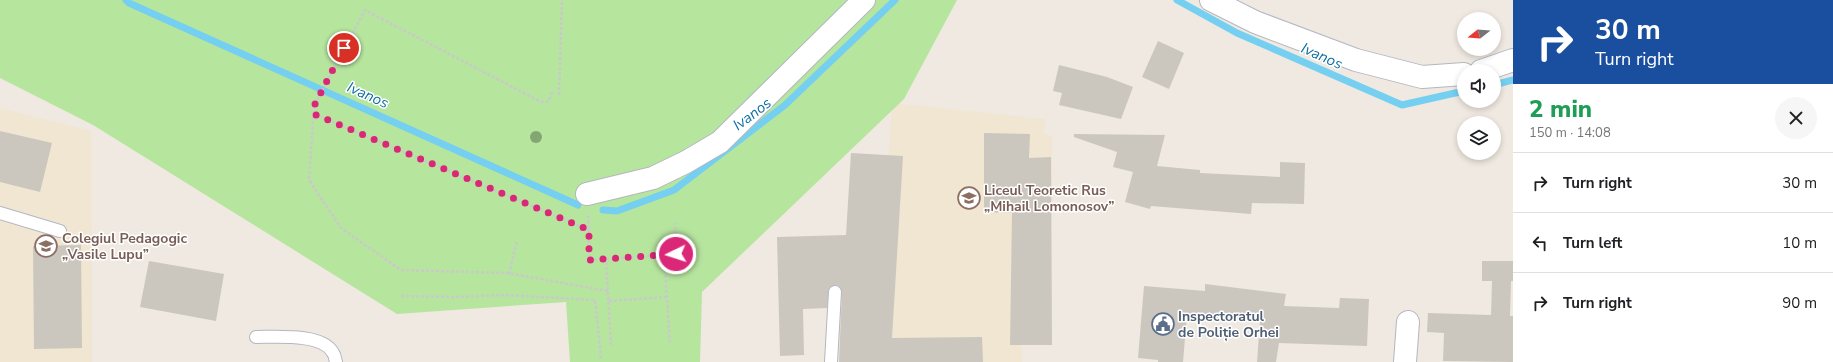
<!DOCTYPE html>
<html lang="en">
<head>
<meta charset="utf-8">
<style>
	body { margin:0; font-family:"Nunito Sans",sans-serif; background:#f6f6f6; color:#202124; height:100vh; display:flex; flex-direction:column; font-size:15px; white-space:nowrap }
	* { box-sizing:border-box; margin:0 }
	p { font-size:13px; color:#757577 }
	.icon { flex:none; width:22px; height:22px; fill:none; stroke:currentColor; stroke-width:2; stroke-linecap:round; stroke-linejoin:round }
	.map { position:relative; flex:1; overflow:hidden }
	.drawer { display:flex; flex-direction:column; background:#fff; width:320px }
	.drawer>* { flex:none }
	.banner { background:#1a4fa0; color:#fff; overflow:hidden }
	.needle { width:26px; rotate:253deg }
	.fabs { position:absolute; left:1457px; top:12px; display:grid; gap:8px }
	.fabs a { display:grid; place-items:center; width:44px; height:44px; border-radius:50%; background:#fff; box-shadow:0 2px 6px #0003; font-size:20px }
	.pin { position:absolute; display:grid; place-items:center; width:34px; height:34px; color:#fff; margin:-17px; border:2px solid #fff; border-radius:50%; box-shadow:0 1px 4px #0007 }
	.me { position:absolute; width:44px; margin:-22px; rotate:266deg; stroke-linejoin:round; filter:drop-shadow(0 0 3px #0008) }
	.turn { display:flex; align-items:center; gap:14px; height:84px; padding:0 16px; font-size:18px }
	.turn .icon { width:52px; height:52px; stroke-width:2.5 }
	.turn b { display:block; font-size:28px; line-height:34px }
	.round { display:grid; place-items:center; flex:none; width:42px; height:42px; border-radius:21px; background:#f6f6f6 }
	.head { display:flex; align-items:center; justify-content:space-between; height:68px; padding:0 16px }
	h1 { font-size:24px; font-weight:800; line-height:30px; color:#1e9e55 }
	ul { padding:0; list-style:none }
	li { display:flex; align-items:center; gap:12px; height:60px; padding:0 16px; border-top:1px solid #e0e0e0 }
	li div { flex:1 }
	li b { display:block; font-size:15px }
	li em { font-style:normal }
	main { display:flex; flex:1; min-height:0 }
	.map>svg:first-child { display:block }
</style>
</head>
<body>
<main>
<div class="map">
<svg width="1513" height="362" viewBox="0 0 1513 362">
	<rect width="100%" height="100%" fill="#efe9e1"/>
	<!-- education -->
	<g fill="#f0e6d1">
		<polygon points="892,103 1045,119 1044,134 1052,136 1052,345 1021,345 1022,362 856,362 877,340"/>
		<polygon points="0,108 91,131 92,362 0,362"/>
	</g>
	<!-- green -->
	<polygon fill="#b6e59e" points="0,0 957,0 904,99 702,292 700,362 570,362 566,302 397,314 93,125 0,78"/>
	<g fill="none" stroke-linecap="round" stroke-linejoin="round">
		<!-- stream -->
		<g stroke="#75cff0" stroke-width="7">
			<polyline points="126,0 129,3 578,205"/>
			<polyline points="1177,0 1237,33 1402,105 1464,91"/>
			<polyline points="1494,85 1513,80"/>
			<polyline points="603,210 617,211 674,190 785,105 895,0"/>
		</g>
	</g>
	<!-- building -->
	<g fill="#cbc7bf">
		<polygon points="1158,41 1184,53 1169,89 1142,77"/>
		<polygon points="1059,65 1107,77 1133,87 1121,119 1059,105 1062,93 1053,91"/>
		<polygon points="0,131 52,143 40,192 0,182"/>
		<polygon points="984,133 1030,134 1029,158 1051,157 1052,345 1010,345 1012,213 984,212"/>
		<polygon points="1074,134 1165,135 1157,166 1200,170 1200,173 1280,177 1280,162 1305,163 1304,204 1252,203 1251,214 1151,206 1150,209 1125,202 1133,172 1113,167 1117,152 1074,137"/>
		<polygon points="851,153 903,156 892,338 982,337 983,362 839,362 842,292 839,286 835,285 829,288 827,308 803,309 804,355 780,356 777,237 846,235"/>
		<polygon points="81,245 82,348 34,349 33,246"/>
		<polygon points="149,261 224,274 216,321 140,307"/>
		<polygon points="1482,261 1513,261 1513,281 1511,281 1510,316 1513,316 1513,362 1443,361 1444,333 1427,332 1428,313 1491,315 1492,281 1482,281"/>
		<polygon points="1205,284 1286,294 1284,306 1339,308 1340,298 1369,299 1367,346 1279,343 1276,362 1257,362 1260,321 1187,315 1183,362 1158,362 1158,360 1138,358 1144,286 1205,291"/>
	</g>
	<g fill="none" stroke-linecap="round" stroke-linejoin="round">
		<!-- lane casing -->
		<g stroke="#b4b7c1" stroke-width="14">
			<g id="lane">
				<polyline points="0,213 60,231"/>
				<path d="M256 337C275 337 323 333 333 353 335 355 335 359 336 362"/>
				<polyline points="831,362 835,292"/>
			</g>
		</g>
		<!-- street casing -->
		<g stroke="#b4b7c1" stroke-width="24">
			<g id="street">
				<polyline points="1211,0 1255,22 1356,60 1422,77 1464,74"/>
				<polyline points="1481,71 1513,60"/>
				<polyline points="587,194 653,178 686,162 720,142 864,0"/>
				<polyline points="1405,362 1408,322"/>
			</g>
		</g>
		<!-- path -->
		<g stroke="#c9c9c9" stroke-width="2.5" stroke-dasharray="3 2" stroke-linecap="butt">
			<polyline points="552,92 549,101 541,102 365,10 314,106 309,180 341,228 401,270 507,273 608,291"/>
			<polyline points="559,95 562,0"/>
			<polyline points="314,114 589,230 588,215"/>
			<polyline points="589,230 589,260 606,259 611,347"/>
			<polyline points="664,255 670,342"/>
			<polyline points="606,259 676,254 675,223"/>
			<polyline points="509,274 517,241"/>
			<polyline points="401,296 453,297 505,295 595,300 601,358"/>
			<polyline points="609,301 667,297"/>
		</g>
		<!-- lane -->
		<use href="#lane" stroke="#fff" stroke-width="12"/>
		<!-- street -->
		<use href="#street" stroke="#fff" stroke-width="22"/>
	</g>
	<!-- trees -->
	<circle fill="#84a574" cx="536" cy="137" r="6"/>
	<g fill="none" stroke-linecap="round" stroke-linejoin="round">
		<!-- route -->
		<polyline stroke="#db2777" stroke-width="7" stroke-dasharray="0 12.6" points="344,48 314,106 314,114 589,230 589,260 676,254"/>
	</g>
	<!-- icons -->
	<defs>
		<g id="school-ring" transform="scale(1.15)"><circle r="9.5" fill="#fff" stroke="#8d6e63" stroke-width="1.5"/><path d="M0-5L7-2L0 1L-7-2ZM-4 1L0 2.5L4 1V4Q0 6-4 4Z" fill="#8d6e63"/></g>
		<g id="university-ring" transform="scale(1.15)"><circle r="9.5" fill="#fff" stroke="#8d6e63" stroke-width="1.5"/><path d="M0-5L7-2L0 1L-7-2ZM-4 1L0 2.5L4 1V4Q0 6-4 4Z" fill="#8d6e63"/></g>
		<g id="civic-ring" transform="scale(1.15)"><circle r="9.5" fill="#fff" stroke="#5c6f8a" stroke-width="1.5"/><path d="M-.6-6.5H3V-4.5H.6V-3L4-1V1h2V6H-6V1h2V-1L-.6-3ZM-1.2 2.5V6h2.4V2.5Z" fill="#5c6f8a"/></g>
	</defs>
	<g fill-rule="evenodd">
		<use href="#school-ring" x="969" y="198"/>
		<use href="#university-ring" x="46" y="246"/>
		<use href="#civic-ring" x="1163" y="324"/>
	</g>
	<g text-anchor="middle" stroke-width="3" stroke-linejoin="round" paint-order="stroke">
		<!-- education labels -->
		<g font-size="14" font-weight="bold" fill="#785e54" stroke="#fff" text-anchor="start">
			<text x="984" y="195">Liceul Teoretic Rus<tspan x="984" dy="16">„Mihail Lomonosov”</tspan></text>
			<text x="62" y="243">Colegiul Pedagogic<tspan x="62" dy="16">„Vasile Lupu”</tspan></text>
		</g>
		<!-- service labels -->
		<g font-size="14" font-weight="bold" fill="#4e5e75" stroke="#fff" text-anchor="start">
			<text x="1178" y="321">Inspectoratul<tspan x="1178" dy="16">de Poliție Orhei</tspan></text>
		</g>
		<!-- water labels -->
		<g font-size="15" font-style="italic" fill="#0d6fa3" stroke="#fff">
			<text transform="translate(1322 56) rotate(24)" y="5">Ivanos</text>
			<text transform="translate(368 95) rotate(24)" y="5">Ivanos</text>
			<text transform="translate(752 114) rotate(-37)" y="5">Ivanos</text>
		</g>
	</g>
</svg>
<div class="fabs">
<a><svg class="needle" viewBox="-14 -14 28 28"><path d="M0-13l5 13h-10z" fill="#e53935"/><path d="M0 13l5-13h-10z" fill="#757577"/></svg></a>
<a><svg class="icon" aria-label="sound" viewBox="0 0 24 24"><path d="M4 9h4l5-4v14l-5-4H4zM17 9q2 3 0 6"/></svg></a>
<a><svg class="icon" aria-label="layers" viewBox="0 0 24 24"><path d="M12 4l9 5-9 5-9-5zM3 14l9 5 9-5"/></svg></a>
</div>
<div class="pin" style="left:344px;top:48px;background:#d93025"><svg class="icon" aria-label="arrive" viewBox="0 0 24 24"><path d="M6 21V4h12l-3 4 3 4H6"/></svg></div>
<svg class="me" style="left:676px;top:254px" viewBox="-20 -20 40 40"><circle r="17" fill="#db2777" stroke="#fff" stroke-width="3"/><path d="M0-11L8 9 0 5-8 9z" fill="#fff"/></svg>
</div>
<section class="drawer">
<div class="banner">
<div class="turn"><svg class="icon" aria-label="right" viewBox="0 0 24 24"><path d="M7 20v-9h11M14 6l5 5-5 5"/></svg><div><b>30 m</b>Turn right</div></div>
</div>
<div class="head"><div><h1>2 min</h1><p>150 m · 14:08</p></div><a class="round"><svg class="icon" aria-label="close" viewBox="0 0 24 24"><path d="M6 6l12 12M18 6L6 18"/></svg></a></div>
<ul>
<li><svg class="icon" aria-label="right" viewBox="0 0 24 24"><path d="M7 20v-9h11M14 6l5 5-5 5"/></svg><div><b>Turn right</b></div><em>30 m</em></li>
<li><svg class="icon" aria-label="left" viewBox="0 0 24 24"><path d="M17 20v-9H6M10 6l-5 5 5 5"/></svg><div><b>Turn left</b></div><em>10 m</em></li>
<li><svg class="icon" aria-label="right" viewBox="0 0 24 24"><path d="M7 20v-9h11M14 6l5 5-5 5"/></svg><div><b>Turn right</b></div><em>90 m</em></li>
</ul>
</section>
</main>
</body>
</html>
